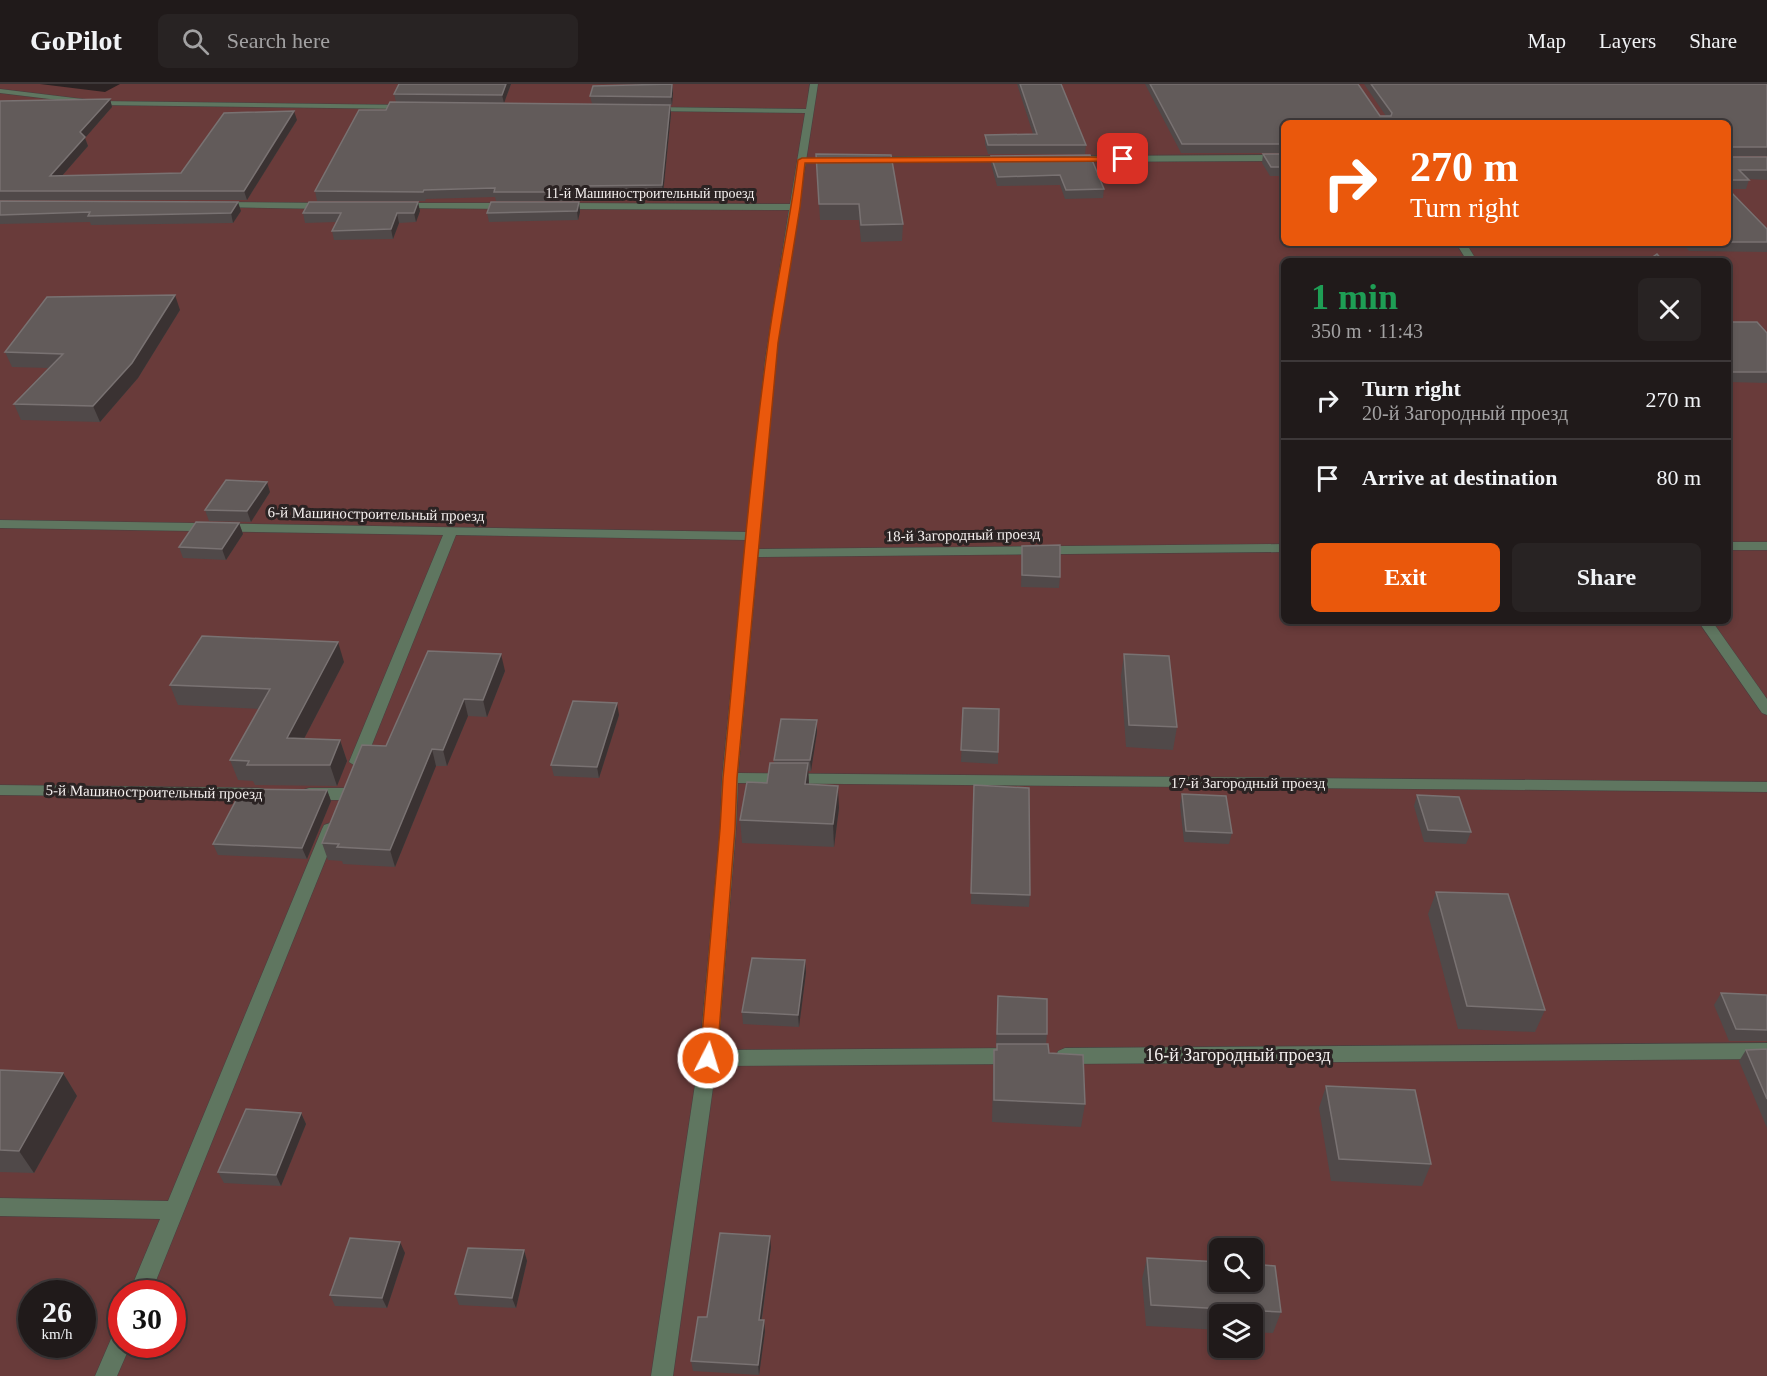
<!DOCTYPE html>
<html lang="en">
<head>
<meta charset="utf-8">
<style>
	body { margin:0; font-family:Georgia,serif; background:#282323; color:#f1f3f6; height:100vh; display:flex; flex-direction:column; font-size:22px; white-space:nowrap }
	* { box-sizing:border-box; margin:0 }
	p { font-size:20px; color:#a2a1a2 }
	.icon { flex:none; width:33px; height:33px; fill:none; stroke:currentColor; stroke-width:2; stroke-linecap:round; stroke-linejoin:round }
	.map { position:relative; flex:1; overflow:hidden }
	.panel { position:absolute; left:1281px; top:174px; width:450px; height:366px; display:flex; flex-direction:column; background:#201a1a; border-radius:9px; box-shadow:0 3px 9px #0003,0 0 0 2px #3d3839 }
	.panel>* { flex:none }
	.banner { position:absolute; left:1281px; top:36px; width:450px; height:126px; border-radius:9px; box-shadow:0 3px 9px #0003,0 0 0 2px #3d3839; background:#ea580c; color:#fff; overflow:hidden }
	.controls { position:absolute; left:1209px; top:1154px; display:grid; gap:12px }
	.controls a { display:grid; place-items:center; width:54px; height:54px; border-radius:9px; background:#201a1a; box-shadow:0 3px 9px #0003,0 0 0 2px #3d3839; font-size:30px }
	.speed { position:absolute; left:18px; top:1196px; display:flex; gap:12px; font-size:30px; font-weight:700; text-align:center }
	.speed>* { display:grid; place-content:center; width:78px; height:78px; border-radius:50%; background:#201a1a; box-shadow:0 3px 9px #0003,0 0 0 2px #3d3839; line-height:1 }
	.speed small { font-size:15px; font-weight:400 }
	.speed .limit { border:9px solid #d22; background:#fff; color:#111 }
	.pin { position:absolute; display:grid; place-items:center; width:51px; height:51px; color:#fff; margin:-26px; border-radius:12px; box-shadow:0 3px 9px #0006 }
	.me { position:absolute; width:66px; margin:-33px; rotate:5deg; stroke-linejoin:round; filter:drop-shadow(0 0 4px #0008) }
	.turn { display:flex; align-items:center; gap:21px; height:126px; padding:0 30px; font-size:27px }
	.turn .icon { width:78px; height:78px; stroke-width:2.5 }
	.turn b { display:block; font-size:42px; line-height:51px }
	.round { display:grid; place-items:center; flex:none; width:63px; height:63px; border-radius:9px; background:#282323 }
	.overview { display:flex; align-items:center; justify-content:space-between; height:102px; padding:0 30px }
	h1 { font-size:36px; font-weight:600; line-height:45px; color:#1e9e55 }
	.primary-button { display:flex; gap:12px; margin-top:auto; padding:12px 30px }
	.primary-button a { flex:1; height:69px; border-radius:9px; background:#ea580c; color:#fff; font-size:24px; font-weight:600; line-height:69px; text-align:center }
	.primary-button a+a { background:#282323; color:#f1f3f6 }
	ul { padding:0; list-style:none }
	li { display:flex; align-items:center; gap:18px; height:78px; padding:0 30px; border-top:2px solid #3d3839 }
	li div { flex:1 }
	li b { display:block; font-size:22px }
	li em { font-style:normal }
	header { display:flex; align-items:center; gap:36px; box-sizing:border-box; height:84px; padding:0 30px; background:#201a1a; border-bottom:2px solid #3d3839 }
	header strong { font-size:28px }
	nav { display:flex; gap:33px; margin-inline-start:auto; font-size:21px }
	.search { width:420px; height:54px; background:#282323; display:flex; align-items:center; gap:15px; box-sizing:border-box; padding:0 21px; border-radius:9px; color:#a2a1a2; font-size:22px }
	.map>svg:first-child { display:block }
</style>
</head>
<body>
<header>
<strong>GoPilot</strong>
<div class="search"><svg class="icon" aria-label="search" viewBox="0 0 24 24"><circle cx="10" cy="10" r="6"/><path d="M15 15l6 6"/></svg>Search here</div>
<nav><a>Map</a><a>Layers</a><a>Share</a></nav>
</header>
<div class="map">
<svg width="1767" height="1292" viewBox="0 0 1767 1292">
	<rect width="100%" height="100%" fill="#2b2323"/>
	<!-- green -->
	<path fill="#693b3a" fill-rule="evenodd" d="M0 0H40L105 8 120 0H1767V1292H0ZM1284 39H1728V159H1284ZM1284 177H1728V537H1284ZM1220 1164H1252V1197H1220ZM32 1209H82V1260H32ZM122 1209H172V1260H122ZM1220 1230H1252V1263H1220Z"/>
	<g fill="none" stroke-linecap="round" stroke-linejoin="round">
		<!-- minor casing -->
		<g stroke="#474040" stroke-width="1">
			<g id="minor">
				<polygon points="810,0 818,0 775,276 758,465 1284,460 1284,468 758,473 738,689 1767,698 1767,708 738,699 736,745 718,966 1014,964 1021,967 1023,972 1021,977 1014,980 716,982 673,1292 651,1292 699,974 720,745 722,694 746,456 456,451 365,678 357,683 349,678 443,451 0,444 0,436 747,448 765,276 789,126 561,125 556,122 561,119 790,120 805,29 650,27 646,25 650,23 806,25"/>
				<polygon points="0,5 99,17 407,21 411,23 407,25 99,21 0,9"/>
				<polygon points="1284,71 1284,77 1072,78 1068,75 1072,72"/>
				<polygon points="1012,72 1015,73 1015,77 874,79 870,76 874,73"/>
				<polygon points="219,118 327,119 332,122 327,125 216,123 216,119"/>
				<polygon points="399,119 510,119 515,122 510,125 396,124 396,120"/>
				<polygon points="1456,159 1466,159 1477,177 1467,177"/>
				<rect x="1728" y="458" width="39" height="8"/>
				<polygon points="1698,537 1712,537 1767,615 1767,631 1762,629"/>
				<polygon points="0,701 258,704 264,705 266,709 264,713 258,714 0,711"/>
				<polygon points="309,704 344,704 350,706 352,710 350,714 344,716 309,716 303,714 301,710 303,706"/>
				<polygon points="330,739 336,741 338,745 151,1209 129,1209 160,1135 0,1132 0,1114 168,1117 322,745 324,741"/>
				<polygon points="1767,959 1767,975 1065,980 1058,977 1056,972 1058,967 1065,964"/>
				<polygon points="122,1245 122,1260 131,1260 117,1292 95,1292 114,1248"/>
			</g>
		</g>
		<!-- minor -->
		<use href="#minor" fill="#5f7660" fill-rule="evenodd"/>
	</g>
	<!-- wall -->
	<g fill="#504949">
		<polygon points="511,0 504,19 592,20 590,12 672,0 673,9 672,21 670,21 671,30 663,110 584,112 583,117 496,117 495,113 426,115 425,117 317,117 315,107 386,26 396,18 394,10"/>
		<polygon points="1017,0 1061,0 1086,61 1085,70 988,70 985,60 985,51 1033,50"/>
		<polygon points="1145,0 1358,0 1380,32 1386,32 1364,0 1767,0 1767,72 1730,72 1730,73 1767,73 1767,96 1748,95 1749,96 1746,105 1728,105 1767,145 1767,168 1689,167 1682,159 1728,159 1728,39 1284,39 1284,69 1181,69"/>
		<polygon points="110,15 112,23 85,54 88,62 62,92 181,89 297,36 247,116 0,116 0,17"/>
		<polygon points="1263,70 1284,70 1284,92 1270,92 1262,79"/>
		<polygon points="1090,71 1104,105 1103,114 1065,115 1060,101 997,102 991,80 991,72"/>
		<polygon points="817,86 903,140 902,157 861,158 859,136 820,136"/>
		<polygon points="0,117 241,127 233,139 91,141 90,138 0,140"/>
		<polygon points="579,118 580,128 578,136 489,138 487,129"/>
		<polygon points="420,127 416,138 399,139 393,155 334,156 332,147 336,138 305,139 303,129"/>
		<polygon points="180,226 138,294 100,338 21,336 14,320 48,284 12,283 5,268"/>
		<polygon points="1728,238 1767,249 1767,299 1728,298"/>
		<polygon points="270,408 251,438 209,437 205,426"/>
		<polygon points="239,439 243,450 226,476 183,474 179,463"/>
		<polygon points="1022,462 1060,493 1059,504 1021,503"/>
		<polygon points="1124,570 1177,643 1173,666 1126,663 1121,592"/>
		<polygon points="344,578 304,655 340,656 347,677 337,702 255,701 253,697 238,696 230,676 259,625 178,621 170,601"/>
		<polygon points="505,587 487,633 468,632 447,682 436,682 395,783 343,780 342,777 328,776 322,759 386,662"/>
		<polygon points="963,624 998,668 998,680 961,678"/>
		<polygon points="619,631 599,694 554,692 551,681"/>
		<polygon points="817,636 817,648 811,687 808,687 809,700 839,724 834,763 742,759 740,736 767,699 774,679 774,676"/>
		<polygon points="327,706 331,717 307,775 218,771 213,760"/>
		<polygon points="1182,710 1232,749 1229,760 1184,758 1180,721"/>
		<polygon points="1417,711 1471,748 1466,760 1424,758 1414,722"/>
		<polygon points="973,713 1030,811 1029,823 971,820"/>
		<polygon points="1436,808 1545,926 1535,948 1458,945 1428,830"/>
		<polygon points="805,876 806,888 799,943 743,940 742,928"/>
		<polygon points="1721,909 1767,911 1767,957 1729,957 1714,921"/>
		<polygon points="998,912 1047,950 1046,960 1049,969 1085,1020 1081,1043 992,1038 993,989 994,966 997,966 997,962 996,962"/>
		<polygon points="1767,965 1767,1044 1739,977 1746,966"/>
		<polygon points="0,986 63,989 77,1012 34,1089 0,1088"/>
		<polygon points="1326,1002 1431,1080 1422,1102 1331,1097 1319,1024"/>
		<polygon points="301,1029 306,1040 281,1102 224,1099 218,1088"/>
		<polygon points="771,1163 762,1236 764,1236 765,1247 759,1291 693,1287 691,1277 707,1233"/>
		<polygon points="524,1166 527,1177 516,1224 459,1221 455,1210"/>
		<polygon points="405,1169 387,1224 335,1222 330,1211"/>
		<polygon points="1147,1174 1281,1228 1273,1249 1252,1248 1252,1230 1220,1230 1220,1246 1146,1242 1142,1195"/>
	</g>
	<!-- shaded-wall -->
	<g fill="#3a3232">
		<polygon points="506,0 511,0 504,19 502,11"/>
		<polygon points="672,0 673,9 672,21 671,13"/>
		<polygon points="110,15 112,23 85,54 88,62 54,101 50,92 80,48"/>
		<polygon points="670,21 671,30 663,110 662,101"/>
		<polygon points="294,27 297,36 247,116 244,107"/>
		<polygon points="583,102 584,112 583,117 581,108"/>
		<polygon points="238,118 241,127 233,139 231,129"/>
		<polygon points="418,118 420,127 416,138 414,129"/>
		<polygon points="579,118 580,128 578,136 577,127"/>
		<polygon points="397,129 399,139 393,155 391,145"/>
		<polygon points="175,211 180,226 138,294 100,338 93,322"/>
		<polygon points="267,398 270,408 251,438 247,427"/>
		<polygon points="239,439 243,450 226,476 222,465"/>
		<polygon points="338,558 344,578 294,674 287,654"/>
		<polygon points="501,570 505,587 487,633 483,616"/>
		<polygon points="464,615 468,632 447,682 443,666"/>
		<polygon points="617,619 619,631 599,694 597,683"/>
		<polygon points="817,636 817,648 811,687 810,676"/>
		<polygon points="340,656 347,677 337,702 330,681"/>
		<polygon points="432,665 436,682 395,783 390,766"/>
		<polygon points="808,679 809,702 805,700"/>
		<polygon points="838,702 839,724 834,763 833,740"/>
		<polygon points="327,706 331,717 307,775 302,764"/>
		<polygon points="805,876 806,888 799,943 798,931"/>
		<polygon points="63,989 77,1012 34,1089 19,1067"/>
		<polygon points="301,1029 306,1040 281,1102 276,1091"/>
		<polygon points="770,1152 771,1163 760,1247 759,1236"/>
		<polygon points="400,1158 405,1169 387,1224 382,1214"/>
		<polygon points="524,1166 527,1177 516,1224 512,1214"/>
		<polygon points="764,1236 765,1247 759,1291 758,1281"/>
	</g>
	<!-- building -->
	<g fill="#625b5a" stroke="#797272" stroke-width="1.5">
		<polygon points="399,0 506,0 502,11 394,10"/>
		<polygon points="672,0 671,13 590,12 593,2"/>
		<polygon points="1020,0 1061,0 1086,61 988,61 985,51 1037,50"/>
		<polygon points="1150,0 1358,0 1380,32 1391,32 1392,29 1371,0 1767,0 1767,63 1731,63 1729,65 1730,73 1767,73 1767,86 1739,86 1749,96 1728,96 1728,39 1284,39 1284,60 1182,60"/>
		<polygon points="110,15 80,48 85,53 50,92 181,89 224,29 294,27 244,107 0,107 0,17"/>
		<polygon points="390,18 670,21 662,101 583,102 581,108 494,108 495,104 424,106 423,108 315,107 359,26 386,26"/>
		<polygon points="816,70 891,71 903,140 861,141 859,120 819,120"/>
		<polygon points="1263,70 1284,70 1284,83 1271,83"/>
		<polygon points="1090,71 1104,105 1066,106 1060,91 998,93 991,72"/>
		<polygon points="1728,105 1767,145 1767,158 1728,158"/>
		<polygon points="0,117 238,118 231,129 88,132 90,128 0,131"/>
		<polygon points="309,118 418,118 414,129 397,129 391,145 332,147 341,129 303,129"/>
		<polygon points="491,118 579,118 577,127 487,129"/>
		<polygon points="1657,170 1663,177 1647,177"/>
		<polygon points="175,211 132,279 93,322 14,320 63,270 5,268 47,213"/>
		<polygon points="1728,238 1757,238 1767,249 1767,288 1728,288"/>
		<polygon points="226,396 267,398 247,427 205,426"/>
		<polygon points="196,438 239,439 222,465 179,463"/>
		<polygon points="1060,461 1060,493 1022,491 1022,462"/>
		<polygon points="202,552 338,558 287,654 340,656 330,681 247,681 249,677 230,676 270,605 170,601"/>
		<polygon points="428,567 501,570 483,616 464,615 443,666 432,665 390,766 337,763 339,760 322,759 362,661 386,662"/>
		<polygon points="1124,570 1169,572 1177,643 1129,641"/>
		<polygon points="573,617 617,619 597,683 551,681"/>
		<polygon points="963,624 999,625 998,668 961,666"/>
		<polygon points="781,635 817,636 810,676 774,676"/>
		<polygon points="770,679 808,679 805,700 838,702 833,740 740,736 747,698 767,699"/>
		<polygon points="974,701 1029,704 1030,811 971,809"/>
		<polygon points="242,705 327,706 302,764 213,760"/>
		<polygon points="1182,710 1226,712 1232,749 1186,747"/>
		<polygon points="1417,711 1459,713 1471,748 1428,746"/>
		<polygon points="1436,808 1508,810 1545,926 1467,922"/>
		<polygon points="752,874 805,876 798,931 742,928"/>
		<polygon points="1721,909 1767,911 1767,946 1736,945"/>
		<polygon points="998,912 1047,915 1047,950 997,950"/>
		<polygon points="997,960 1048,960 1049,969 1083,971 1085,1020 994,1016 994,966 997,966"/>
		<polygon points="1767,965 1767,1015 1746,966"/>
		<polygon points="0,986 63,989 19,1067 0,1066"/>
		<polygon points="1326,1002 1415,1006 1431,1080 1339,1075"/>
		<polygon points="246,1025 301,1029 276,1091 218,1088"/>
		<polygon points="720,1149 770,1152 759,1236 764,1236 758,1281 691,1277 698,1233 707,1233"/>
		<polygon points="350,1154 400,1158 382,1214 330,1211"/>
		<polygon points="468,1164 524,1166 512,1214 455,1210"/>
		<polygon points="1147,1174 1220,1178 1220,1197 1252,1197 1252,1180 1275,1182 1281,1228 1151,1221"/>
	</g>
	<!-- route -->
	<path fill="#ea580c" stroke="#983908" stroke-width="1.5" d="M1123 73H1126V77L805 79 800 123 778 259 737 694 735 745 717 974 714 979 708 981 702 979 700 974 720 745 723 694C737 550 748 404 768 260 776 199 790 138 798 76L802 74Z"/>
	<g text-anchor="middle" stroke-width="6" stroke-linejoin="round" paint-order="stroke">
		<!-- far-street labels -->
		<g font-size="14" fill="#f5f0ef" stroke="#2b2323">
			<text x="650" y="114">11-й Машиностроительный проезд</text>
		</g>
		<!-- street labels -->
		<g font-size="15" fill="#f5f0ef" stroke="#2b2323">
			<text transform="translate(376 430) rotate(1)" y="5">6-й Машиностроительный проезд</text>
			<text transform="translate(963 451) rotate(-1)" y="5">18-й Загородный проезд</text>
			<text x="1248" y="704">17-й Загородный проезд</text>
			<text transform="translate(154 708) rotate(1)" y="5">5-й Машиностроительный проезд</text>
		</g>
		<!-- near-street labels -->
		<g font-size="18" fill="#f5f0ef" stroke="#2b2323">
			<text x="1238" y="977">16-й Загородный проезд</text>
		</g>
	</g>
</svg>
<div class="controls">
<a><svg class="icon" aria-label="search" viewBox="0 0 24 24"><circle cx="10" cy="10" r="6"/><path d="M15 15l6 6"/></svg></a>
<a><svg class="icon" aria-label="layers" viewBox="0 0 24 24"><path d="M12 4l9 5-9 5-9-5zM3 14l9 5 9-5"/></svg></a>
</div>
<div class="speed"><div>26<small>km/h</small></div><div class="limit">30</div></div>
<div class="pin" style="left:1123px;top:75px;background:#d93025"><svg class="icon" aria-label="arrive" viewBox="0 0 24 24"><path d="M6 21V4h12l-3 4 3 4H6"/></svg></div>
<svg class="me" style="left:708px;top:974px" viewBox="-20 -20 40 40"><circle r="17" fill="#ea580c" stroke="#fff" stroke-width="3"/><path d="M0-11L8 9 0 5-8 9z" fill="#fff"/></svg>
<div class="banner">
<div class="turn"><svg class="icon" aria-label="right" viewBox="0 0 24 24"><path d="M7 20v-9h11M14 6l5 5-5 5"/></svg><div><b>270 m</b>Turn right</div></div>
</div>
<section class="panel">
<div class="overview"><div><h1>1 min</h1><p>350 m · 11:43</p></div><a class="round"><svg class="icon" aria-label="close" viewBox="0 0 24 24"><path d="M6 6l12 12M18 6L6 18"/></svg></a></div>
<ul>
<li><svg class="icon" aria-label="right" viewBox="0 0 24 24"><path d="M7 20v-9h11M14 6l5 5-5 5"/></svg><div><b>Turn right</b><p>20-й Загородный проезд</p></div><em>270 m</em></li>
<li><svg class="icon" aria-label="arrive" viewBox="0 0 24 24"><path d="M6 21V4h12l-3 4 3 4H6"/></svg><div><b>Arrive at destination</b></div><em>80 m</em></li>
</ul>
<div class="primary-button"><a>Exit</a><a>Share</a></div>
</section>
</div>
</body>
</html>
